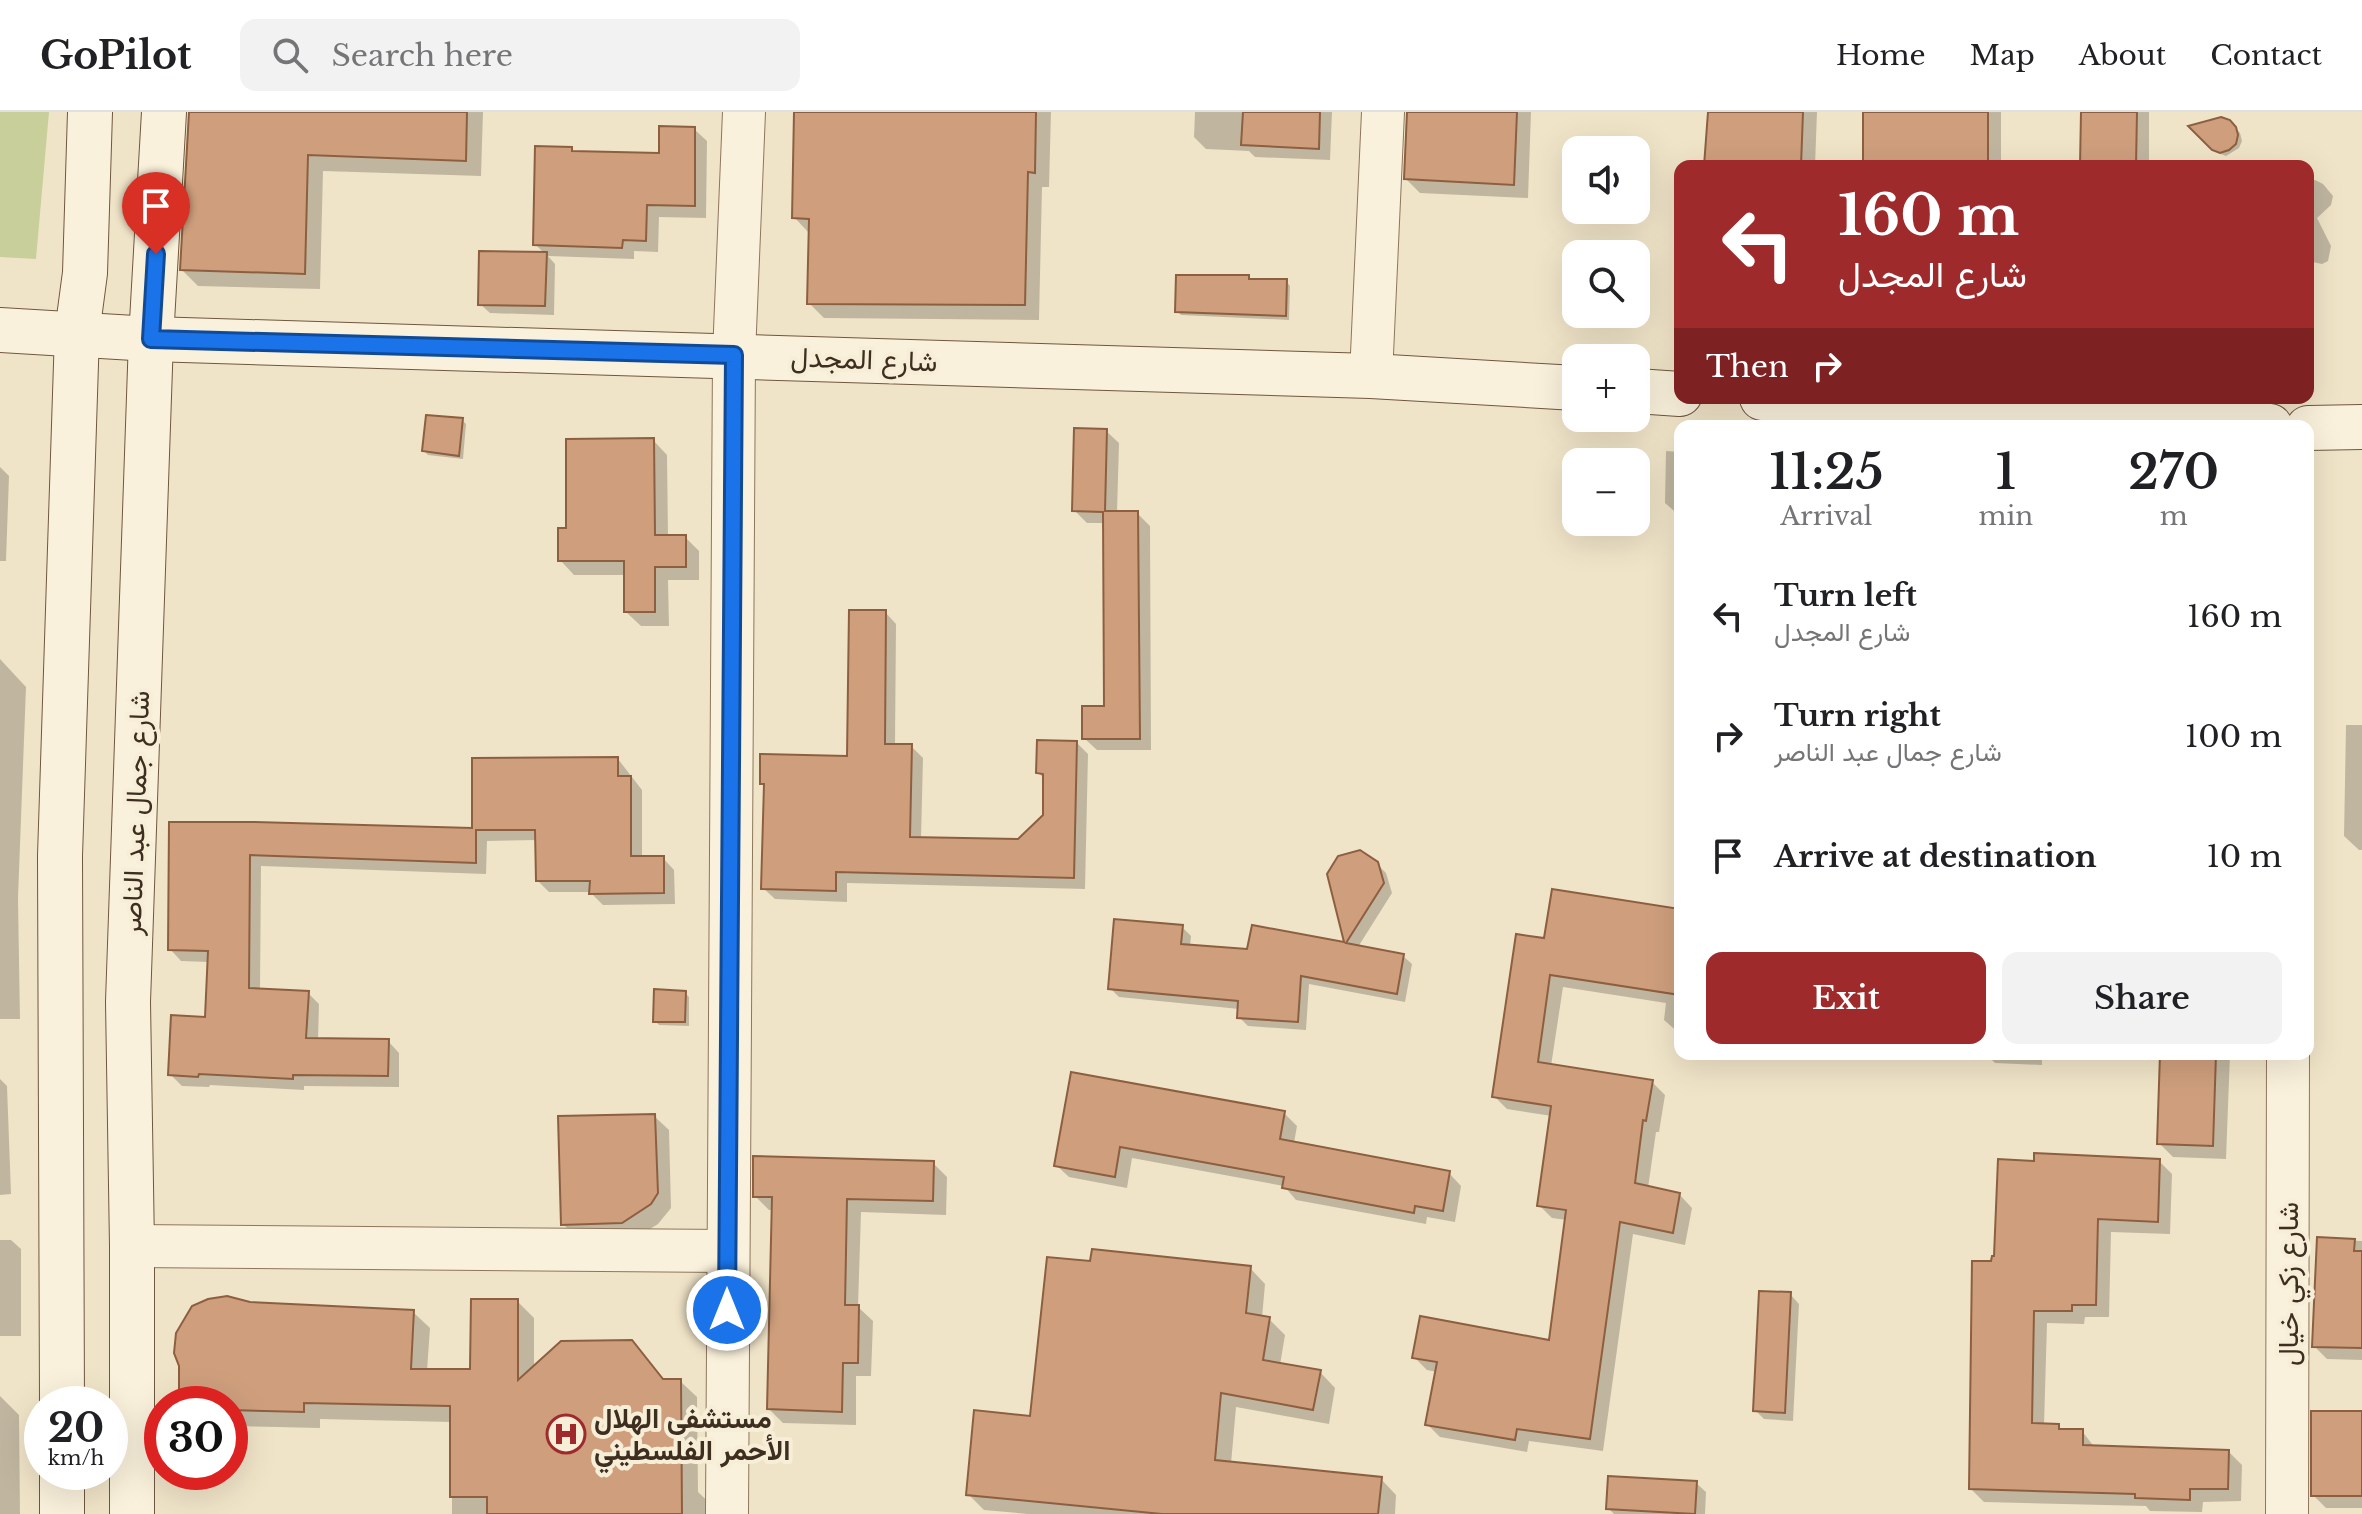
<!DOCTYPE html>
<html lang="en">
<head>
<meta charset="utf-8">
<style>
	body { margin:0; font-family:"Libre Baskerville",Vazirmatn,serif; background:#f2f2f2; color:#202124; height:100vh; display:flex; flex-direction:column; font-size:30px; white-space:nowrap }
	* { box-sizing:border-box; margin:0 }
	p { font-size:26px; color:#757577 }
	.icon { flex:none; width:44px; height:44px; fill:none; stroke:currentColor; stroke-width:2; stroke-linecap:round; stroke-linejoin:round }
	.map { position:relative; flex:1; overflow:hidden }
	.drawer { position:absolute; left:1674px; top:308px; width:640px; height:640px; display:flex; flex-direction:column; background:#fff; border-radius:16px; box-shadow:0 8px 32px #0002 }
	.drawer>* { flex:none }
	.banner { position:absolute; left:1674px; top:48px; width:640px; height:244px; border-radius:16px; box-shadow:0 8px 32px #0002; background:#9e2a2b; color:#fff; overflow:hidden }
	.tools { position:absolute; left:1562px; top:24px; display:grid; gap:16px }
	.tools a { display:grid; place-items:center; width:88px; height:88px; border-radius:16px; background:#fff; box-shadow:0 8px 32px #0002; font-size:40px }
	.speed { position:absolute; left:24px; top:1274px; display:flex; gap:16px; font-size:40px; font-weight:700; text-align:center }
	.speed>* { display:grid; place-content:center; width:104px; height:104px; border-radius:50%; background:#fff; box-shadow:0 8px 32px #0002; line-height:1 }
	.speed small { font-size:20px; font-weight:400 }
	.speed .limit { border:12px solid #d22; background:#fff; color:#111 }
	.pin { position:absolute; display:grid; place-items:center; width:68px; height:68px; color:#fff; margin:-82px -34px; border-radius:50% 50% 50% 0; rotate:-45deg; box-shadow:0 0 8px #0007 }
	.pin .icon { rotate:45deg }
	.me { position:absolute; width:88px; margin:-44px; rotate:0deg; stroke-linejoin:round; filter:drop-shadow(0 0 6px #0008) }
	.turn { display:flex; align-items:center; gap:28px; height:168px; padding:0 32px; font-size:36px }
	.turn .icon { width:104px; height:104px; stroke-width:2.5 }
	.turn b { display:block; font-size:56px; line-height:68px }
	.then { display:flex; align-items:center; height:76px; padding:0 32px; background:#0003; gap:16px; font-size:30px }
	.eta { display:flex; justify-content:space-evenly; align-items:center; height:136px; text-align:center }
	.eta b { font-size:48px; font-weight:600; line-height:56px }
	.button { display:flex; gap:16px; margin-top:auto; padding:16px 32px }
	.button a { flex:1; height:92px; border-radius:16px; background:#9e2a2b; color:#fff; font-size:32px; font-weight:600; line-height:92px; text-align:center }
	.button a+a { background:#f2f2f2; color:#202124 }
	ul { padding:0; list-style:none }
	li { display:flex; align-items:center; gap:24px; height:120px; padding:0 32px }
	li div { flex:1 }
	li b { display:block; font-size:30px }
	li em { font-style:normal }
	header { display:flex; align-items:center; gap:48px; box-sizing:border-box; height:112px; padding:0 40px; background:#fff; border-bottom:2px solid #e0e0e0 }
	header strong { font-size:38px }
	nav { display:flex; gap:44px; margin-inline-start:auto; font-size:28px }
	.search { width:560px; height:72px; background:#f2f2f2; display:flex; align-items:center; gap:20px; box-sizing:border-box; padding:0 28px; border-radius:16px; color:#757577; font-size:30px }
	.map>svg:first-child { display:block }
</style>
</head>
<body>
<header>
<strong>GoPilot</strong>
<div class="search"><svg class="icon" aria-label="search" viewBox="0 0 24 24"><circle cx="10" cy="10" r="6"/><path d="M15 15l6 6"/></svg>Search here</div>
<nav><a>Home</a><a>Map</a><a>About</a><a>Contact</a></nav>
</header>
<div class="map">
<svg width="2362" height="1402" viewBox="0 0 2362 1402">
	<rect width="100%" height="100%" fill="#f0e4c8"/>
	<!-- green -->
	<polygon fill="#c9cf9b" points="0,0 49,0 36,147 0,145"/>
	<!-- shadow -->
	<g fill="#0003">
		<polygon points="191,0 483,0 481,64 323,59 320,177 198,174 182,158"/>
		<polygon points="796,0 1051,0 1049,75 1042,75 1039,208 824,206 809,191 809,121 794,105"/>
		<polygon points="1195,0 1332,0 1330,48 1255,45 1249,39 1206,37 1194,25"/>
		<polygon points="1408,0 1531,0 1528,86 1420,81 1406,67"/>
		<polygon points="1710,0 1817,0 1815,54 1707,54"/>
		<rect x="1865" y="0" width="136" height="54"/>
		<polygon points="2083,0 2149,0 2149,54 2082,54"/>
		<polygon points="2229,9 2240,21 2242,29 2239,36 2226,44 2218,41 2192,15"/>
		<polygon points="694,17 707,29 706,106 659,105 658,140 634,139 634,147 548,144 555,152 554,203 490,201 480,192 545,142 535,132 571,37 576,42 661,43"/>
		<polygon points="2315,68 2323,72 2333,84 2331,93 2317,106 2331,134 2328,149 2322,152 2308,149 2308,69"/>
		<polygon points="1248,165 1252,169 1286,169 1290,174 1289,208 1181,203 1177,199"/>
		<polygon points="462,308 466,312 463,347 428,343 424,339"/>
		<polygon points="1106,319 1119,331 1117,401 1137,401 1150,414 1151,638 1097,638 1084,626 1106,596 1105,411 1087,411 1074,398"/>
		<polygon points="653,328 667,343 668,425 685,425 699,439 699,468 668,468 669,514 641,514 626,500 626,463 574,463 560,448 568,418"/>
		<polygon points="1666,339 1680,340 1680,404 1665,391"/>
		<polygon points="0,355 9,364 6,449 0,449"/>
		<polygon points="1680,472 1680,501 1676,497"/>
		<polygon points="885,500 896,512 895,634 911,634 923,646 921,727 1019,729 1045,704 1045,668 1038,660 1077,631 1088,642 1085,777 847,771 847,790 775,787 763,776 766,676 762,672 849,646"/>
		<polygon points="0,547 26,575 18,786 20,907 0,907"/>
		<polygon points="2346,613 2362,613 2362,738 2359,738 2344,724"/>
		<polygon points="618,647 642,678 642,746 663,746 674,758 675,792 603,793 590,780 549,780 538,769 537,728 487,729 486,762 261,754 260,878 308,881 319,892 318,928 388,929 399,941 399,975 304,974 304,978 210,973 209,975 182,974 170,962 207,907 209,850 181,849 170,837 171,712 474,718"/>
		<polygon points="1377,752 1386,761 1392,781 1358,835 1403,844 1412,852 1405,890 1309,872 1306,918 1248,914 1239,905 1239,897 1119,885 1110,876 1182,815 1191,824 1190,834 1249,839 1346,833 1329,762"/>
		<polygon points="1680,799 1680,922 1664,908 1666,891 1563,875 1551,954 1652,970 1665,983 1659,1020 1656,1020 1648,1076 1679,1082 1692,1096 1685,1133 1633,1122 1603,1339 1529,1329 1527,1340 1440,1325 1427,1312 1437,1260 1427,1258 1414,1245 1550,1230 1567,1108 1552,1106 1539,1093 1552,1004 1507,997 1494,984 1546,828"/>
		<polygon points="685,881 689,885 689,914 659,913 655,909"/>
		<polygon points="1986,942 2042,942 2042,953 1995,951"/>
		<polygon points="2162,942 2230,942 2226,1047 2173,1045 2159,1031"/>
		<polygon points="1072,963 1284,1001 1297,1014 1294,1031 1449,1061 1461,1074 1455,1110 1427,1105 1426,1112 1296,1088 1284,1074 1132,1046 1127,1076 1069,1065 1056,1053"/>
		<polygon points="0,967 7,974 11,1082 0,1083"/>
		<polygon points="654,1004 669,1018 671,1096 658,1112 637,1125 577,1126 563,1112"/>
		<polygon points="2159,1049 2172,1062 2170,1122 2111,1120 2109,1205 2085,1205 2084,1212 2047,1211 2044,1314 2058,1314 2062,1319 2082,1319 2095,1336 2229,1340 2242,1353 2241,1389 2203,1390 2202,1400 2150,1399 2146,1394 1984,1390 1971,1377 1993,1151"/>
		<polygon points="933,1051 947,1065 946,1103 861,1100 858,1195 873,1209 871,1264 856,1264 856,1313 783,1311 769,1297 774,1098 769,1098 755,1084"/>
		<polygon points="2319,1127 2362,1129 2362,1248 2327,1247 2314,1234"/>
		<polygon points="0,1128 11,1128 21,1137 21,1224 0,1224"/>
		<polygon points="1092,1152 1250,1156 1265,1172 1262,1206 1269,1207 1285,1223 1280,1253 1320,1260 1335,1276 1329,1312 1236,1295 1231,1352 1381,1367 1396,1383 1395,1402 1028,1402 984,1398 968,1382 1032,1306"/>
		<polygon points="1790,1182 1799,1192 1793,1309 1764,1307 1755,1298"/>
		<polygon points="517,1189 534,1206 534,1256 631,1230 666,1269 680,1269 697,1285 698,1380 716,1397 716,1402 452,1402 452,1310 320,1307 320,1316 230,1314 230,1292 181,1292 250,1192 413,1200 430,1216 427,1259 472,1259"/>
		<polygon points="0,1284 19,1303 20,1402 0,1402"/>
		<polygon points="2362,1301 2362,1396 2326,1396 2313,1383"/>
		<polygon points="1696,1371 1706,1380 1705,1402 1614,1402 1608,1396"/>
	</g>
	<!-- building -->
	<g fill="#cf9f7d" stroke="#8d5f41" stroke-width="2">
		<polygon points="189,0 467,0 466,49 308,43 305,162 180,158"/>
		<polygon points="794,0 1036,0 1035,61 1028,60 1025,193 807,192 809,107 792,106"/>
		<polygon points="1243,0 1320,0 1319,37 1241,33"/>
		<polygon points="1407,0 1517,0 1514,73 1404,67"/>
		<polygon points="1708,0 1803,0 1801,54 1704,54"/>
		<rect x="1863" y="0" width="125" height="54"/>
		<polygon points="2081,0 2137,0 2136,54 2080,54"/>
		<polygon points="2221,5 2230,8 2236,15 2238,23 2236,32 2229,38 2220,41 2212,38 2188,14"/>
		<polygon points="659,14 695,15 695,94 647,93 646,129 623,128 622,136 533,133 535,34 572,35 572,39 659,41"/>
		<polygon points="479,139 547,140 545,194 478,193"/>
		<polygon points="1176,163 1249,163 1249,167 1287,167 1286,204 1175,200"/>
		<polygon points="426,303 463,306 459,344 422,339"/>
		<polygon points="1074,316 1107,317 1105,399 1138,399 1140,627 1082,627 1082,594 1104,594 1103,400 1072,399"/>
		<polygon points="654,326 655,423 686,423 686,455 655,455 655,500 624,500 624,449 558,449 558,416 566,416 566,327"/>
		<polygon points="849,498 886,498 885,632 912,632 910,725 1018,727 1043,703 1043,662 1036,661 1037,628 1077,629 1074,766 836,760 836,779 761,777 764,672 760,672 760,642 847,644"/>
		<polygon points="618,645 618,664 631,664 631,744 664,744 664,781 589,782 590,769 536,769 535,718 476,718 476,751 250,743 249,876 309,879 306,926 389,927 388,964 293,963 293,967 199,962 198,965 168,963 171,903 205,905 208,839 168,838 169,710 255,710 472,716 472,646"/>
		<polygon points="1360,738 1378,750 1384,771 1346,831 1404,842 1397,882 1301,864 1298,910 1237,906 1238,889 1108,877 1114,807 1183,813 1181,832 1247,837 1252,813 1344,830 1327,762 1338,744"/>
		<polygon points="1552,777 1680,797 1680,883 1550,863 1538,950 1653,968 1646,1009 1643,1008 1635,1071 1680,1081 1673,1121 1620,1110 1590,1327 1517,1317 1515,1328 1425,1313 1437,1250 1412,1246 1420,1204 1549,1228 1566,1098 1537,1094 1551,994 1492,985 1516,822 1544,826"/>
		<polygon points="654,877 686,879 685,910 653,910"/>
		<polygon points="2160,942 2216,942 2213,1034 2157,1032"/>
		<polygon points="1071,960 1285,999 1280,1027 1450,1059 1443,1099 1415,1094 1414,1101 1282,1076 1284,1065 1120,1035 1115,1065 1054,1054"/>
		<polygon points="655,1002 658,1081 651,1092 622,1111 561,1113 558,1004"/>
		<polygon points="2034,1041 2160,1047 2158,1110 2098,1107 2096,1193 2072,1193 2072,1199 2034,1199 2032,1311 2059,1312 2059,1317 2083,1317 2083,1333 2229,1338 2228,1377 2190,1377 2190,1388 2135,1386 2135,1382 1969,1377 1972,1149 1991,1149 1992,1144 1994,1144 1998,1047 2034,1049"/>
		<polygon points="753,1044 934,1049 933,1089 847,1087 845,1193 859,1193 858,1251 843,1251 842,1300 767,1297 772,1085 753,1085"/>
		<polygon points="2317,1125 2355,1127 2354,1139 2362,1139 2362,1236 2312,1235"/>
		<polygon points="1092,1137 1251,1154 1246,1201 1270,1205 1263,1248 1321,1258 1313,1298 1221,1281 1215,1348 1382,1365 1378,1402 1162,1402 966,1383 974,1298 1030,1304 1047,1145 1090,1149"/>
		<polygon points="1759,1179 1791,1180 1785,1301 1753,1299"/>
		<polygon points="227,1184 250,1190 414,1198 411,1257 470,1257 471,1187 518,1187 518,1268 561,1229 632,1228 663,1267 681,1267 682,1402 487,1402 487,1385 450,1385 450,1294 304,1291 304,1300 230,1298 230,1292 179,1292 179,1254 174,1241 176,1221 192,1194 208,1187"/>
		<rect x="2311" y="1299" width="51" height="85"/>
		<polygon points="1608,1364 1697,1369 1695,1402 1606,1397"/>
	</g>
	<g fill="none" stroke-linecap="round" stroke-linejoin="round">
		<!-- minor casing -->
		<g stroke="#8d765c" stroke-width="44">
			<g id="minor">
				<polyline points="1371,264 1383,0"/>
				<polyline points="132,1134 727,1139"/>
				<polyline points="727,1402 734,243 744,0"/>
				<polyline points="2287,1402 2288,942"/>
			</g>
		</g>
		<!-- secondary casing -->
		<g stroke="#6f573f" stroke-width="46">
			<g id="secondary">
				<polyline points="0,218 151,227 1371,264 1576,276"/>
				<polyline points="1636,279 1680,282"/>
				<polyline points="1762,286 2270,314"/>
				<polyline points="2308,316 2362,315"/>
				<polyline points="62,1292 60,744 77,221 85,161 90,0"/>
				<polyline points="62,1360 62,1402"/>
				<polyline points="132,1402 132,1134 128,890 151,227 164,0"/>
			</g>
		</g>
		<!-- minor -->
		<use href="#minor" stroke="#faf1dc" stroke-width="42"/>
		<!-- secondary -->
		<use href="#secondary" stroke="#faf1dc" stroke-width="44"/>
	</g>
	<g fill="none" stroke-linecap="round" stroke-linejoin="round">
		<!-- route casing -->
		<g stroke="#114b97" stroke-width="20">
			<polyline id="route" points="156,142 151,227 734,243 727,1198"/>
		</g>
		<!-- route -->
		<use href="#route" stroke="#1a73e8" stroke-width="14"/>
	</g>
	<!-- icons -->
	<defs>
		<g id="hospital-ring" transform="scale(2)"><circle r="9.5" fill="#f7eed8" stroke="#9e2a2b" stroke-width="1.5"/><path d="M-5-5h3v3.5h4V-5h3V5h-3V1.5h-4V5h-3Z" fill="#9e2a2b"/></g>
	</defs>
	<g fill-rule="evenodd">
		<use href="#hospital-ring" x="566" y="1322"/>
	</g>
	<g text-anchor="middle" stroke-width="8" stroke-linejoin="round" paint-order="stroke">
		<!-- street labels -->
		<g font-size="28" fill="#3d2e20" stroke="#f7eed8">
			<text transform="translate(864 247) rotate(2)" y="10">شارع المجدل</text>
			<text transform="translate(135 701) rotate(-88)" y="10">شارع جمال عبد الناصر</text>
			<text transform="translate(2288 1172) rotate(-90)" y="10">شارع زكي خيال</text>
		</g>
		<!-- poi labels -->
		<g font-size="28" font-weight="bold" fill="#3d2e20" stroke="#f7eed8" text-anchor="start">
			<text x="594" y="1316">مستشفى الهلال<tspan x="594" dy="32">الأحمر الفلسطيني</tspan></text>
		</g>
	</g>
</svg>
<div class="tools">
<a><svg class="icon" aria-label="sound" viewBox="0 0 24 24"><path d="M4 9h4l5-4v14l-5-4H4zM17 9q2 3 0 6"/></svg></a>
<a><svg class="icon" aria-label="search" viewBox="0 0 24 24"><circle cx="10" cy="10" r="6"/><path d="M15 15l6 6"/></svg></a>
<a>+</a>
<a>−</a>
</div>
<div class="speed"><div>20<small>km/h</small></div><div class="limit">30</div></div>
<div class="pin" style="left:156px;top:142px;background:#d93025"><svg class="icon" aria-label="arrive" viewBox="0 0 24 24"><path d="M6 21V4h12l-3 4 3 4H6"/></svg></div>
<svg class="me" style="left:727px;top:1198px" viewBox="-20 -20 40 40"><circle r="17" fill="#1a73e8" stroke="#fff" stroke-width="3"/><path d="M0-11L8 9 0 5-8 9z" fill="#fff"/></svg>
<div class="banner">
<div class="turn"><svg class="icon" aria-label="left" viewBox="0 0 24 24"><path d="M17 20v-9H6M10 6l-5 5 5 5"/></svg><div><b>160 m</b>شارع المجدل</div></div>
<div class="then">Then<svg class="icon" aria-label="right" viewBox="0 0 24 24"><path d="M7 20v-9h11M14 6l5 5-5 5"/></svg></div>
</div>
<section class="drawer">
<div class="eta">
<div><b>11:25</b><p>Arrival</p></div>
<div><b>1</b><p>min</p></div>
<div><b>270</b><p>m</p></div>
</div>
<ul>
<li><svg class="icon" aria-label="left" viewBox="0 0 24 24"><path d="M17 20v-9H6M10 6l-5 5 5 5"/></svg><div><b>Turn left</b><p>شارع المجدل</p></div><em>160 m</em></li>
<li><svg class="icon" aria-label="right" viewBox="0 0 24 24"><path d="M7 20v-9h11M14 6l5 5-5 5"/></svg><div><b>Turn right</b><p>شارع جمال عبد الناصر</p></div><em>100 m</em></li>
<li><svg class="icon" aria-label="arrive" viewBox="0 0 24 24"><path d="M6 21V4h12l-3 4 3 4H6"/></svg><div><b>Arrive at destination</b></div><em>10 m</em></li>
</ul>
<div class="button"><a>Exit</a><a>Share</a></div>
</section>
</div>
</body>
</html>
